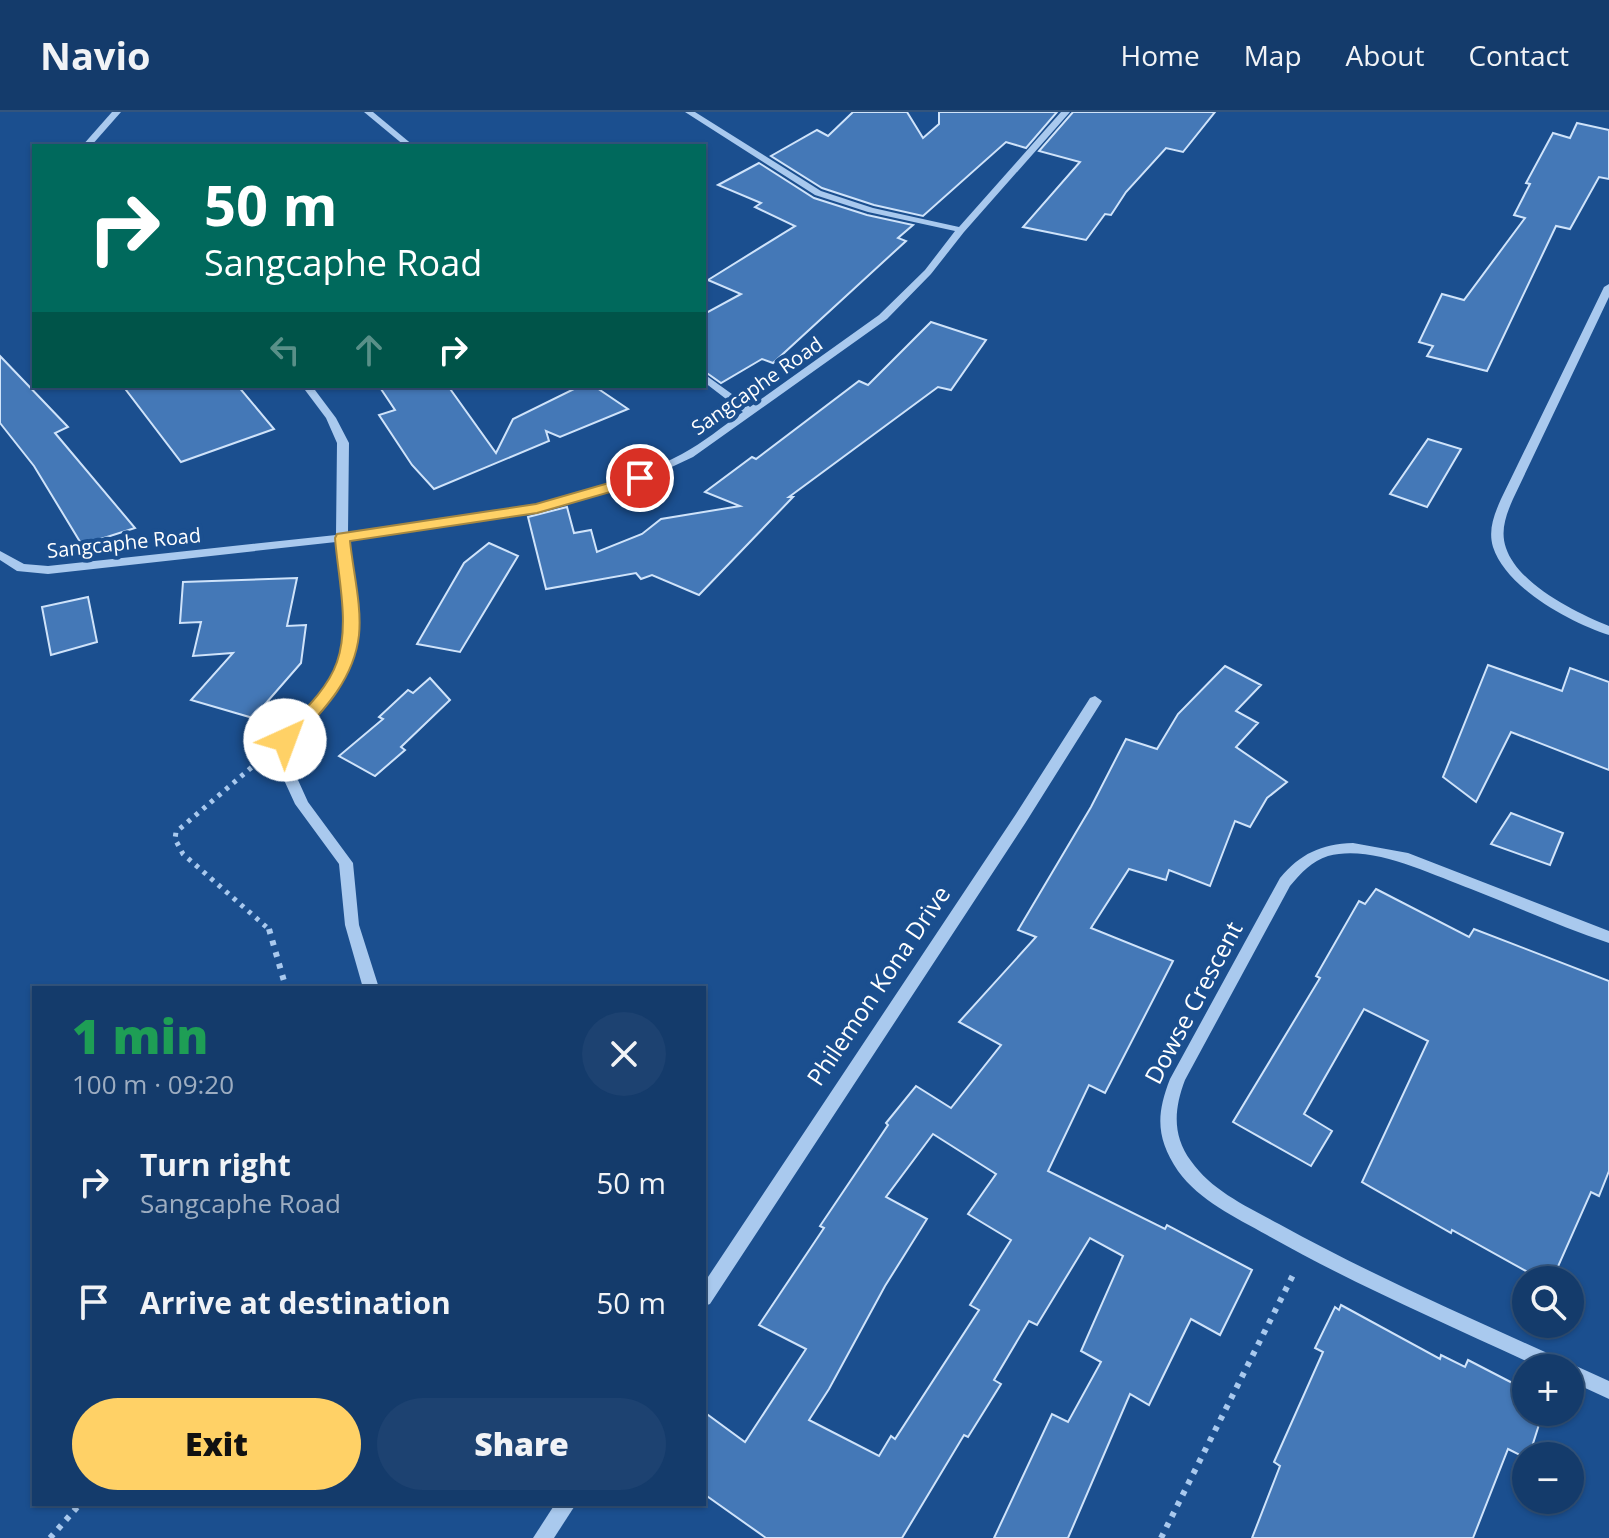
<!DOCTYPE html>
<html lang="en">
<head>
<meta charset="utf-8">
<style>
	body { margin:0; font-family:"Open Sans",sans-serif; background:#1d4271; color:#f1f3f6; height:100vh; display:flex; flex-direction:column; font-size:30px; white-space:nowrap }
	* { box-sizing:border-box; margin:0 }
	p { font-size:26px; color:#9dadc1 }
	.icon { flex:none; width:44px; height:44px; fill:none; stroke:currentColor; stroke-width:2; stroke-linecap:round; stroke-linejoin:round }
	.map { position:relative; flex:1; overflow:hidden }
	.drawer { position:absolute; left:32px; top:874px; width:674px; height:520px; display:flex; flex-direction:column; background:#143b6b; border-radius:0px; box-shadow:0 2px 6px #0004,0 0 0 2px #33557e }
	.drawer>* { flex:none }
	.top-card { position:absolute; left:32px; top:32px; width:674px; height:244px; border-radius:0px; box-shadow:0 2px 6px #0004,0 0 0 2px #33557e; background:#00695c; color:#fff; overflow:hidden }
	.fabs { position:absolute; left:1512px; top:1154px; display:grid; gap:16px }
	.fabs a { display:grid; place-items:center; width:72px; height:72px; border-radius:50%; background:#143b6b; box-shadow:0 2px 6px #0004,0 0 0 2px #33557e; font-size:40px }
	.pin { position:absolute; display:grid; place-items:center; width:68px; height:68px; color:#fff; margin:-34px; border:4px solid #fff; border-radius:50%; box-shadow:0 2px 8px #0007 }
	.me { position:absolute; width:88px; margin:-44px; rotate:43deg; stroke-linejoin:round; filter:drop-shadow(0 0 6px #0008) }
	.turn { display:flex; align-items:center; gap:28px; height:168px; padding:0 40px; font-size:36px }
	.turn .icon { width:104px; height:104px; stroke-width:2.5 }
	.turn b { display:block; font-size:56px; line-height:68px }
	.lanes { display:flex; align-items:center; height:76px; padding:0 40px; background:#0003; justify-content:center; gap:40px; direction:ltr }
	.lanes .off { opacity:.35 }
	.round { display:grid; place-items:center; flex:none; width:84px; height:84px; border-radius:42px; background:#1d4271 }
	.overview { display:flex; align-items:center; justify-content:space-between; height:136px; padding:0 40px }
	h1 { font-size:48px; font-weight:800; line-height:60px; color:#1e9e55 }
	.primary-button { display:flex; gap:16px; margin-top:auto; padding:16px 40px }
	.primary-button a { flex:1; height:92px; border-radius:48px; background:#ffd166; color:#111; font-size:32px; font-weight:800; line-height:92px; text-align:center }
	.primary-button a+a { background:#1d4271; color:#f1f3f6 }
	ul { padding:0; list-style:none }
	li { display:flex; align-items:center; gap:24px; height:120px; padding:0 40px }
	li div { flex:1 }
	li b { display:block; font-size:30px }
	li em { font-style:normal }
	header { display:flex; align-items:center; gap:48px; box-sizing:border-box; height:112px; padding:0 40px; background:#143b6b; border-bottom:2px solid #33557e }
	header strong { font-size:38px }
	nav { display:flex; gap:44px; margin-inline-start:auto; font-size:28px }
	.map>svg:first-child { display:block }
</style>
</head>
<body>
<header>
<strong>Navio</strong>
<nav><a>Home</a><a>Map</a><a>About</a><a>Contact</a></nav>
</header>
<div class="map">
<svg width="1609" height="1426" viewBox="0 0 1609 1426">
	<rect width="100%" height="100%" fill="#1b4f8f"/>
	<!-- building -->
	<g fill="#4478b7" stroke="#cfe3fa" stroke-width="2" fill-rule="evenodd">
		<polygon points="853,0 907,0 923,26 939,12 939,0 1057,0 1026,36 1006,30 923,104 874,93 822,76 771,44 817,18 828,24"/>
		<polygon points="1073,0 1215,0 1183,40 1166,36 1126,80 1111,103 1105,102 1086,128 1023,115 1080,50 1039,39"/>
		<polygon points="1577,11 1609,18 1609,67 1599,65 1570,117 1556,114 1487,259 1427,244 1433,234 1419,230 1442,182 1464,188 1525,106 1514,103 1530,72 1526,71 1553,21 1570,26"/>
		<polygon points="759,51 814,86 867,103 913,113 898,126 906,129 773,251 762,247 721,271 704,259 704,202 741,182 708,168 795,114 755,95 761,91 718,73"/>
		<polygon points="931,210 986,228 951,278 938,275 789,385 793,385 699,483 652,463 641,467 636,461 546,477 528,405 567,395 574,421 591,418 597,440 642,422 661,407 740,394 705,380 752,345 756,347 859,269 868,273"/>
		<polygon points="0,244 68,315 55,321 135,416 82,433 34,354 0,311"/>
		<polygon points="123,274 238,274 274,317 181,350"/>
		<polygon points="379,274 448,274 496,341 513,307 580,274 594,274 628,297 560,325 546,319 549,329 434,377 412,353 379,303 395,298"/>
		<polygon points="1428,327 1461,337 1427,395 1390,382"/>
		<polygon points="489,431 518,444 460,540 417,532 464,451"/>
		<polygon points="297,466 287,514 306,513 301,551 253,606 191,588 233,541 193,544 201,510 180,511 183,470"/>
		<polygon points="88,485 97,530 51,543 42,495"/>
		<polygon points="1488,553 1562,579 1570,556 1609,570 1609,658 1511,620 1476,690 1443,665"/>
		<path d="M1225 554 1261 573 1236 599 1258 611 1236 635 1287 670 1267 686 1250 715 1235 709 1210 774 1169 758 1166 768 1129 757 1091 816 1173 849 1105 981 1089 973 1048 1059 1165 1117 1167 1113 1252 1158 1220 1223 1191 1207 1149 1293 1130 1282 1068 1426H994L1052 1302 1068 1310 1101 1250 1081 1239 1123 1144 1090 1126 1037 1213 1029 1209 994 1268 1001 1272 968 1325 964 1323 902 1426H766L704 1382V1300L745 1330 806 1237 759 1213 824 1116 820 1114 888 1013 886 1011 916 974 951 996 1001 933 959 910 1036 825 1018 818 1091 695 1126 627 1157 637 1178 602ZM933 1022 996 1062 968 1102 1011 1128 970 1193 979 1198 895 1327 891 1324 879 1344 809 1308 829 1277 885 1174 927 1107 886 1085Z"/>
		<polygon points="430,566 450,588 401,635 405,638 375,664 339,644 383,607 379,605 408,578 413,581"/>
		<polygon points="1511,701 1563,721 1550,753 1491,732"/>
		<polygon points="1376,777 1469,825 1474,817 1609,869 1609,1059 1599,1084 1591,1080 1552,1168 1542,1168 1452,1118 1451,1121 1362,1070 1428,929 1364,897 1304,1002 1332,1019 1311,1054 1233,1010 1320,866 1316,864 1359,789 1365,792"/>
		<polygon points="1341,1193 1440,1247 1441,1243 1465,1255 1468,1248 1526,1278 1526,1300 1543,1300 1529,1344 1526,1346 1508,1337 1473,1426 1252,1426 1280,1354 1274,1350 1323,1240 1315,1236 1335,1195 1339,1198"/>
	</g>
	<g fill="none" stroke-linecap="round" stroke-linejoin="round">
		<!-- path-far1 -->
		<polyline stroke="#a9c9ee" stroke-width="5" stroke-dasharray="4 6" stroke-linecap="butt" points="259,649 176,720 175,727 183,742 271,819"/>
		<!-- path -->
		<g stroke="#a9c9ee" stroke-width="6" stroke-dasharray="5 7" stroke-linecap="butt">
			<polyline points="269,817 286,876"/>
			<polyline points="50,1426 80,1392"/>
			<polyline points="1161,1426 1293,1163"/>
		</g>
		<!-- minor -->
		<g fill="#a9c9ee" fill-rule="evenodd">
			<polygon points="112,0 121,0 91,34 82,34"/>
			<polygon points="364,0 373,0 414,34 405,34"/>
			<path d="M685 0H695L821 79 873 96 959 115 1061 0H1070L964 120 931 162 887 207 693 345 644 368 537 401 348 429C352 467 364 514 352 551 343 579 311 608 292 629L298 668 308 690 353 751 359 813 379 876H363L345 813 339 752 295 692 284 668 278 628C289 613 305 601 317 587 356 539 342 486 336 430L48 462 17 459 0 448V439L24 452 48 454 336 423 337 331 326 306 302 274H312L336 306 349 331 348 421C461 405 579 395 682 342 703 331 723 314 743 300L704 270V262L750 295 879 203 925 158 955 119 868 100 815 83Z"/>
			<path d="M1609 172V185L1513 387C1506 403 1500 419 1506 436 1518 472 1576 501 1609 514V523C1571 511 1506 476 1493 435 1488 418 1494 403 1501 387L1604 175Z"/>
			<polygon points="1095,584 1102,589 1026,710 710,1192 704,1194 704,1171 1016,702 1090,586"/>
			<path d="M1353 731 1408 741 1609 819V831C1562 815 1517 795 1471 777 1430 762 1372 732 1328 744 1312 749 1301 761 1290 774L1185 968C1174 997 1172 1023 1191 1049 1212 1079 1248 1095 1279 1112 1386 1171 1500 1219 1609 1269V1287L1570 1269V1256H1541C1449 1213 1355 1173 1267 1123 1235 1105 1200 1089 1178 1059 1156 1026 1156 1003 1170 967L1280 766C1300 742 1321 732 1353 731Z"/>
			<polygon points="555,1392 576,1392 554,1426 533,1426"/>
		</g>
	</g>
	<!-- route -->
	<path fill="#ffd166" stroke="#a68842" stroke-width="2" d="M640 362 647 366 645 370 537 401 350 429C353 459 362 494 359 523 354 569 321 601 291 633H279L277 628 279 624C300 602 327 579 337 550 350 512 338 465 335 426L337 422 536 392Z"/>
	<g text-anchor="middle" stroke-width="8" stroke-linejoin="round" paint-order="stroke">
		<!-- far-street labels -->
		<g font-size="20" fill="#fff" stroke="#1b4f8f">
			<text transform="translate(757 274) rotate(-35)" y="7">Sangcaphe Road</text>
			<text transform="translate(124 431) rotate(-6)" y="7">Sangcaphe Road</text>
		</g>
		<!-- street labels -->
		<g font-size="24" fill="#fff" stroke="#1b4f8f">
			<text transform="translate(879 874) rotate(-56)" y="8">Philemon Kona Drive</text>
			<text transform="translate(1194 891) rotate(-62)" y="8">Dowse Crescent</text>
		</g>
	</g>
</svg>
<div class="fabs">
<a><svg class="icon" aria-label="search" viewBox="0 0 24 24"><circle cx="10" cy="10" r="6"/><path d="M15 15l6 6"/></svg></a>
<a>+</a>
<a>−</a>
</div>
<div class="pin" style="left:640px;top:366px;background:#d93025"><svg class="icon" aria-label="arrive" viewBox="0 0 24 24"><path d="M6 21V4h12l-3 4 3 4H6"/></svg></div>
<svg class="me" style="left:285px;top:628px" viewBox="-20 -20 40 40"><circle r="19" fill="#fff"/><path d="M0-13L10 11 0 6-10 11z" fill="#ffd166"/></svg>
<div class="top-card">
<div class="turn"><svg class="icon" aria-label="right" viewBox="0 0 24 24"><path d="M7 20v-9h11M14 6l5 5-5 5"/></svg><div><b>50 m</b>Sangcaphe Road</div></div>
<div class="lanes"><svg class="icon off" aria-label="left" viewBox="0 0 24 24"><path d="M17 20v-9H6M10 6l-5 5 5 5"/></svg><svg class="icon off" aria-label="ahead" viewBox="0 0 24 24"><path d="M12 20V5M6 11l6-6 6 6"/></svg><svg class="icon" aria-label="right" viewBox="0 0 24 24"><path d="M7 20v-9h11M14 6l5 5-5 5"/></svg></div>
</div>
<section class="drawer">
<div class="overview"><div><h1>1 min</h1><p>100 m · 09:20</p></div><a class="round"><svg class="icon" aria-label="close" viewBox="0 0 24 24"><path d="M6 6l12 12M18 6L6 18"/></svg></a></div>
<ul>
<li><svg class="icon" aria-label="right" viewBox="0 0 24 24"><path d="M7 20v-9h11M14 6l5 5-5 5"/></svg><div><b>Turn right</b><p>Sangcaphe Road</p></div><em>50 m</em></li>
<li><svg class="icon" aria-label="arrive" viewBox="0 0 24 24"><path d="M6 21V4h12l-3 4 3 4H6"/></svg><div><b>Arrive at destination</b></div><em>50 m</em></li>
</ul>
<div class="primary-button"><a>Exit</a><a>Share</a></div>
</section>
</div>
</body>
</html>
